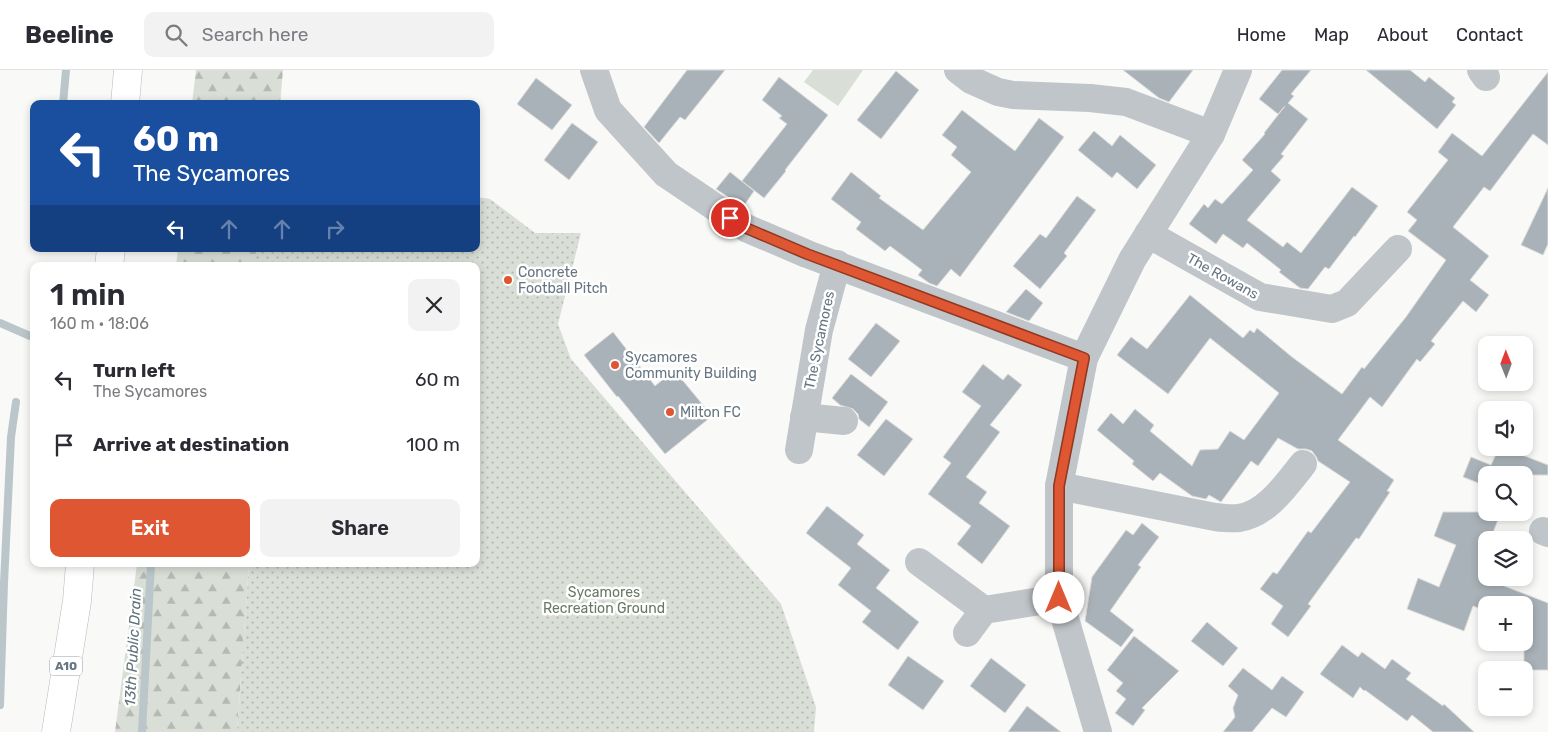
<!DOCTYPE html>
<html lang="en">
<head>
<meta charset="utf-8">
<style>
	body { margin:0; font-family:Rubik,sans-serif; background:#f2f2f3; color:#2b2b33; height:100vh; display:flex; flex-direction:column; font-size:19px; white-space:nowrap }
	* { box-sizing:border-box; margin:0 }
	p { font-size:16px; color:#7c7c81 }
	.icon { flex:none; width:28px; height:28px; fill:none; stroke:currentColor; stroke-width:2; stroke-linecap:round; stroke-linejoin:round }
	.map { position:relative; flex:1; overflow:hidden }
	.drawer { position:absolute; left:30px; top:192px; width:450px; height:305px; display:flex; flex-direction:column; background:#fff; border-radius:10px; box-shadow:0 2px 8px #0003 }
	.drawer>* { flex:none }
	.guide { position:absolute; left:30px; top:30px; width:450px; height:152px; border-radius:10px; box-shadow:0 2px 8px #0003; background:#1a4fa0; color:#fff; overflow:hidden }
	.needle { width:32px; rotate:359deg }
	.tools { position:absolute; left:1478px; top:266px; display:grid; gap:10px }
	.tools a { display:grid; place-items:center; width:55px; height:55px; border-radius:10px; background:#fff; box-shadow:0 2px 8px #0003; font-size:25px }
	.pin { position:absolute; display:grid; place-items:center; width:42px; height:42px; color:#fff; margin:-21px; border:2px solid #fff; border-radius:50%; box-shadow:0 1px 5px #0007 }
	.me { position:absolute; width:55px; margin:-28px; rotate:0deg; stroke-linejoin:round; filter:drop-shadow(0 0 4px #0008) }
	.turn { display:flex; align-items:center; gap:18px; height:105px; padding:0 20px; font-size:22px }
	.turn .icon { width:65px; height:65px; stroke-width:2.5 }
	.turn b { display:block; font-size:35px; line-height:42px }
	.lanes { display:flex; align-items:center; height:48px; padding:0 20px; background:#0003; justify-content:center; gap:25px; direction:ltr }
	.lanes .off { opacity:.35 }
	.round { display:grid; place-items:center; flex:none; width:52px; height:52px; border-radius:10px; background:#f2f2f3 }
	.headline { display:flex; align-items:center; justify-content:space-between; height:85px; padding:0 20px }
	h1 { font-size:30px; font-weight:600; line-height:38px }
	.action { display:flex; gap:10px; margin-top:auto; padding:10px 20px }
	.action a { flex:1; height:58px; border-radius:10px; background:#de5632; color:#fff; font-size:20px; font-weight:600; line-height:58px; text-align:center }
	.action a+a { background:#f2f2f3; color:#2b2b33 }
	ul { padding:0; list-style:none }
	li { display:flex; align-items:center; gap:15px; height:65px; padding:0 20px }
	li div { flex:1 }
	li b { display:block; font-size:19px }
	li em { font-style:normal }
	header { display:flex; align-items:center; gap:30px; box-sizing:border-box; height:70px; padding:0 25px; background:#fff; border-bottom:1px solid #e1e1e2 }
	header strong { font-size:24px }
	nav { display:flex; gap:28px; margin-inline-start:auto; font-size:18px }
	.search { width:350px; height:45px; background:#f2f2f3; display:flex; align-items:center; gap:12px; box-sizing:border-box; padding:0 18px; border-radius:10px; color:#7c7c81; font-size:19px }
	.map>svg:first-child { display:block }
</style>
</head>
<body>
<header>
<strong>Beeline</strong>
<div class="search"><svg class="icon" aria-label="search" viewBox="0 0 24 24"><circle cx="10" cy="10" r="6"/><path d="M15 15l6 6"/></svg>Search here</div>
<nav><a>Home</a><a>Map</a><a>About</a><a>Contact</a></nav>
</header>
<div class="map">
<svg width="1548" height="662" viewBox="0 0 1548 662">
	<defs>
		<pattern id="forest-firs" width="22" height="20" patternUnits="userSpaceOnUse" patternTransform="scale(1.25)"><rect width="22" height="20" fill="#d9ded6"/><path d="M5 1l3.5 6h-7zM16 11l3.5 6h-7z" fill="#b4b9b3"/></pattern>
		<pattern id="park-dots" width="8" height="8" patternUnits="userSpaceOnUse" patternTransform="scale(1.25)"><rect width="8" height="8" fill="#d9ded6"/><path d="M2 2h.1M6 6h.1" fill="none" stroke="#b4b9b3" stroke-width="1.8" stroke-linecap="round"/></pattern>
	</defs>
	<rect width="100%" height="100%" fill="#f9f9f7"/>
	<!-- grass -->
	<polygon fill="#d9ded6" points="813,0 863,0 838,36 804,12"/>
	<!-- forest -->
	<g fill="url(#forest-firs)">
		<polygon points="196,0 283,0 280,34 192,34"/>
		<polygon points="178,179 271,179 269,196 176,196"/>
		<polygon points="137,494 249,494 237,662 115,662"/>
	</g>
	<!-- park -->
	<polygon fill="url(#park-dots)" points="476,127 490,129 535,163 581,163 558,254 571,289 781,534 816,637 814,662 237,662 249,494 476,494 476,196 255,196 256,179 476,179"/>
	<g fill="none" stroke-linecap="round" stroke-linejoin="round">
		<!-- stream -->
		<g stroke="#bac6ca" stroke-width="8">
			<polyline points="63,34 66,0"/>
			<polyline points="0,253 30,266"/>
			<polyline points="0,635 4,513 11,367 16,332"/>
			<polyline points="142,662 151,494"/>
		</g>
	</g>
	<!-- building -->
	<g fill="#a9b2b8" stroke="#dbdbd9">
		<polygon points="687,0 725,0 685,50 680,47 659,73 644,57"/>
		<polygon points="1123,0 1193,0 1169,32 1159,28"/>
		<polygon points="1282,0 1311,0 1291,24 1294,26 1288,33 1308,49 1281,84 1284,86 1271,101 1281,110 1247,150 1283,177 1287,172 1301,183 1352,117 1378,136 1355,167 1354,166 1329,199 1325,197 1308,219 1300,218 1279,202 1281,200 1247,173 1243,178 1223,164 1216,174 1189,154 1204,134 1208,138 1215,129 1222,134 1253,100 1242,90 1265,64 1264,63 1285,36 1278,44 1259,29"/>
		<polygon points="1366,0 1410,0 1425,12 1429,7 1455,28 1452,32 1456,35 1437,59"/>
		<polygon points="896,1 919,20 881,69 857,50"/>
		<polygon points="1548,2 1548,75 1533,64 1490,121 1484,117 1453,157 1489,186 1470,210 1489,225 1476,242 1463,231 1431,271 1435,274 1420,292 1417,289 1382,337 1370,327 1338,370 1394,410 1387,421 1390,422 1359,469 1356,468 1308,534 1311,536 1288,567 1271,554 1283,536 1260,519 1273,502 1277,504 1308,461 1311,463 1350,412 1318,391 1317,388 1312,381 1306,379 1298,379 1278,368 1258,396 1251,391 1221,432 1209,425 1206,429 1192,426 1160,403 1153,411 1132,394 1134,391 1097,360 1111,343 1123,354 1135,339 1154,355 1150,361 1192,396 1200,380 1218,379 1230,361 1244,370 1279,323 1210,268 1168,324 1117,285 1131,267 1147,279 1190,225 1243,268 1250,260 1254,263 1257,258 1292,287 1342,324 1362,297 1364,299 1406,247 1446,190 1408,161 1417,150 1407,142 1448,90 1438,82 1452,63 1482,86"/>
		<polygon points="779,7 828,45 785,100 786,101 764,128 742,111 787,54 779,48 782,46 762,30"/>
		<polygon points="536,8 572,35 552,60 517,34"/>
		<polygon points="962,40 1015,81 1039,48 1064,67 960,207 951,199 937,216 929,213 918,205 922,200 890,176 885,181 856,159 861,152 831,129 851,102 881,126 879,128 923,160 971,102 951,85 957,77 942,65"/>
		<polygon points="572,53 598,72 569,110 544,90"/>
		<polygon points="1094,61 1112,76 1120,65 1156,95 1137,119 1117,102 1112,108 1078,80"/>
		<polygon points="730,102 754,121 743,137 716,119"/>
		<polygon points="1548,118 1548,174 1543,185 1521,175"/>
		<polygon points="1077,126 1096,140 1064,183 1067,186 1040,219 1013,196 1040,164 1046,168"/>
		<polygon points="1026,219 1043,233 1029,251 1006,242"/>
		<polygon points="876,253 900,271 871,307 848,289"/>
		<polygon points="613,262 655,316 674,300 712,346 665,384 618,326 617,327 584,285"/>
		<polygon points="983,294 1003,310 1008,304 1022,315 990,355 1000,362 966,407 987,422 979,433 1010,456 982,494 957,474 971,456 928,424 951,393 943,387 981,336 962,322"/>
		<polygon points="851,304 888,332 869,357 859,349 858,344 853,339 840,335 832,328"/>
		<polygon points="886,349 913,369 884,406 857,385"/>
		<polygon points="1499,378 1504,378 1548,395 1548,405 1486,405 1486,416 1463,407 1471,387 1491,395"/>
		<polygon points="827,436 864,465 857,474 890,500 876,518 919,552 898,580 862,552 871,541 838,515 851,498 806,463"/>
		<polygon points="1443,442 1501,442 1490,470 1486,470 1486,509 1548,533 1548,600 1524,600 1524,535 1486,535 1486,541 1473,536 1464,561 1407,539 1418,508 1439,517 1456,475 1434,466"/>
		<polygon points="1142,453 1159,467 1138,495 1141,497 1110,541 1134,560 1121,577 1085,551 1092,507 1126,460 1133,465"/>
		<polygon points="1207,552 1238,578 1223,596 1191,571"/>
		<polygon points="1134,566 1179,601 1142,638 1145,640 1133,656 1115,643 1126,629 1116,621 1123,613 1107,600"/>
		<polygon points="1342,575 1358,587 1362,582 1385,599 1392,589 1411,603 1406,609 1443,636 1444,634 1474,662 1433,662 1412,645 1407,651 1365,620 1364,621 1360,617 1353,628 1320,604"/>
		<polygon points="908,586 944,611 923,640 888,615"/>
		<polygon points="991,588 1026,615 1005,643 970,616"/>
		<polygon points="1243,598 1272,620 1282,606 1304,622 1286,647 1272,638 1252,662 1223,662 1235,647 1233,638 1238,625 1228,616"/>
		<polygon points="1027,636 1061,662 1008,662"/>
	</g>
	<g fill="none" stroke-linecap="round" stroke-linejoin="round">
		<!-- highway casing -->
		<g stroke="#b4b8bc" stroke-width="29">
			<g id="highway">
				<polyline points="125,34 128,0"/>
				<polyline points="109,196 111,179"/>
				<polyline points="56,662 77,531 80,494"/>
			</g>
		</g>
		<!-- street -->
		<g stroke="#c0c5c9" stroke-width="28">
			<polyline points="594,0 608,40 666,104 746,158 807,184 1084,288"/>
			<polyline points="958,0 971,10 998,22 1013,25 1090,28 1126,32 1211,64"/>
			<polyline points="1481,0 1486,7"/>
			<polyline points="1148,164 1260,227 1332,239 1347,233 1398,179"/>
			<polyline points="804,347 844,351"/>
			<polyline points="799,380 819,260 837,194"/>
			<path d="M1059 416 1215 447C1223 448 1231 449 1239 448 1267 444 1287 414 1303 394"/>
			<polyline points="1543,461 1548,463"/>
			<polyline points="919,492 984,540 1059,528"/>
			<polyline points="967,563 984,540"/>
			<polyline points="1098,662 1059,528 1059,416 1084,288 1132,190 1211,64 1238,0"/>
		</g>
		<!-- highway -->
		<use href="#highway" stroke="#fff" stroke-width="28"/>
	</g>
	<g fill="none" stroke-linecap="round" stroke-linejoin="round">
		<!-- route casing -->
		<g stroke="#903820" stroke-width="12">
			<polyline id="route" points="730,148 746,158 807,184 1084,288 1059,416 1059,528"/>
		</g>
		<!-- route -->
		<use href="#route" stroke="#de5632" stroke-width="9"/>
	</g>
	<!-- markers -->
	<g fill="#de5632" stroke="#fff" stroke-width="2">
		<circle cx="508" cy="210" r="5"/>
		<circle cx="615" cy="295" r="5"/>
		<circle cx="670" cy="342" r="5"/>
	</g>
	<g text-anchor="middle" stroke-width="5" stroke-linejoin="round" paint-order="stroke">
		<!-- shield labels -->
		<rect fill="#fff" stroke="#939ea7" stroke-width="1" x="50" y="586.5" width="32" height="19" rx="4"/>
		<g font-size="12" font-weight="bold" fill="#657581">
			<text x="66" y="600">A10</text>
		</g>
		<!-- poi labels -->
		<g font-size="14" fill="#657581" stroke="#fff" text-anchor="start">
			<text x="518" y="207">Concrete<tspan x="518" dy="16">Football Pitch</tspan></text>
			<text x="625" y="292">Sycamores<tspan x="625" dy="16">Community Building</tspan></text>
			<text x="680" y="347">Milton FC</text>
		</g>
		<!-- street labels -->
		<g font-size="14" fill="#657581" stroke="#fff">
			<text transform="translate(1223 206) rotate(29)" y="5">The Rowans</text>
			<text transform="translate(819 270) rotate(-78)" y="5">The Sycamores</text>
		</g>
		<!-- park labels -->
		<g font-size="14" fill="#687964" stroke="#fff">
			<text x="604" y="527">Sycamores<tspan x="604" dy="16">Recreation Ground</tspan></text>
		</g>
		<!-- water labels -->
		<g font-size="15" font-style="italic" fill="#60747b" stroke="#fff">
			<text transform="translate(133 577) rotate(-87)" y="5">13th Public Drain</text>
		</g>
	</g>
</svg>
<div class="tools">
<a><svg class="needle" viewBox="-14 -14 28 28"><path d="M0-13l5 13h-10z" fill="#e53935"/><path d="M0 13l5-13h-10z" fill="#7c7c81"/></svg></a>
<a><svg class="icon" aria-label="sound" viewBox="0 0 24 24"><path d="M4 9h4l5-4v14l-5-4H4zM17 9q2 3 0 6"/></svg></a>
<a><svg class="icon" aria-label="search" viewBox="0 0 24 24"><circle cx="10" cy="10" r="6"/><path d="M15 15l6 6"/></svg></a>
<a><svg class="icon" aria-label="layers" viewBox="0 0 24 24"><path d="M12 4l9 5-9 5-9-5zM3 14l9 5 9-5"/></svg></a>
<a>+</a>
<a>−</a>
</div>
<div class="pin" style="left:730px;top:148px;background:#d93025"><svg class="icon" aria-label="arrive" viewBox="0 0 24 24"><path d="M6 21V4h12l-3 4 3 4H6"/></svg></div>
<svg class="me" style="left:1059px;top:528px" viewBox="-20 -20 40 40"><circle r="19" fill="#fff"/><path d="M0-13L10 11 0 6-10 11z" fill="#de5632"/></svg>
<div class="guide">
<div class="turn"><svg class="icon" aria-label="left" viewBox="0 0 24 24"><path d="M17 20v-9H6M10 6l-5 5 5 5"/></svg><div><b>60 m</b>The Sycamores</div></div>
<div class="lanes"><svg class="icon" aria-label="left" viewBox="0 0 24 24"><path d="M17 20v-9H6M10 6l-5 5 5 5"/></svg><svg class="icon off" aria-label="ahead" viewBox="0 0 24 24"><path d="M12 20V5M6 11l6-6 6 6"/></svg><svg class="icon off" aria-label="ahead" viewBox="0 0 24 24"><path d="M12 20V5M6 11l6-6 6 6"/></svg><svg class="icon off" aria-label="right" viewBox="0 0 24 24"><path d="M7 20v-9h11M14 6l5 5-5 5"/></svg></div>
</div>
<section class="drawer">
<div class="headline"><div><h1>1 min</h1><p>160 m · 18:06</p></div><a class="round"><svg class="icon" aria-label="close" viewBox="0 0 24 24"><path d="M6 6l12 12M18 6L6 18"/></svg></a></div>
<ul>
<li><svg class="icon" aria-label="left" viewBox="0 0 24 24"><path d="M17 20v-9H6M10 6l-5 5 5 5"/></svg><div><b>Turn left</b><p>The Sycamores</p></div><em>60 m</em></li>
<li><svg class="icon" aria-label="arrive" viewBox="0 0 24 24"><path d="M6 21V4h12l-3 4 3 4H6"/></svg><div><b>Arrive at destination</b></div><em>100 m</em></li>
</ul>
<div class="action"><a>Exit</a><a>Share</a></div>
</section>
</div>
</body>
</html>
